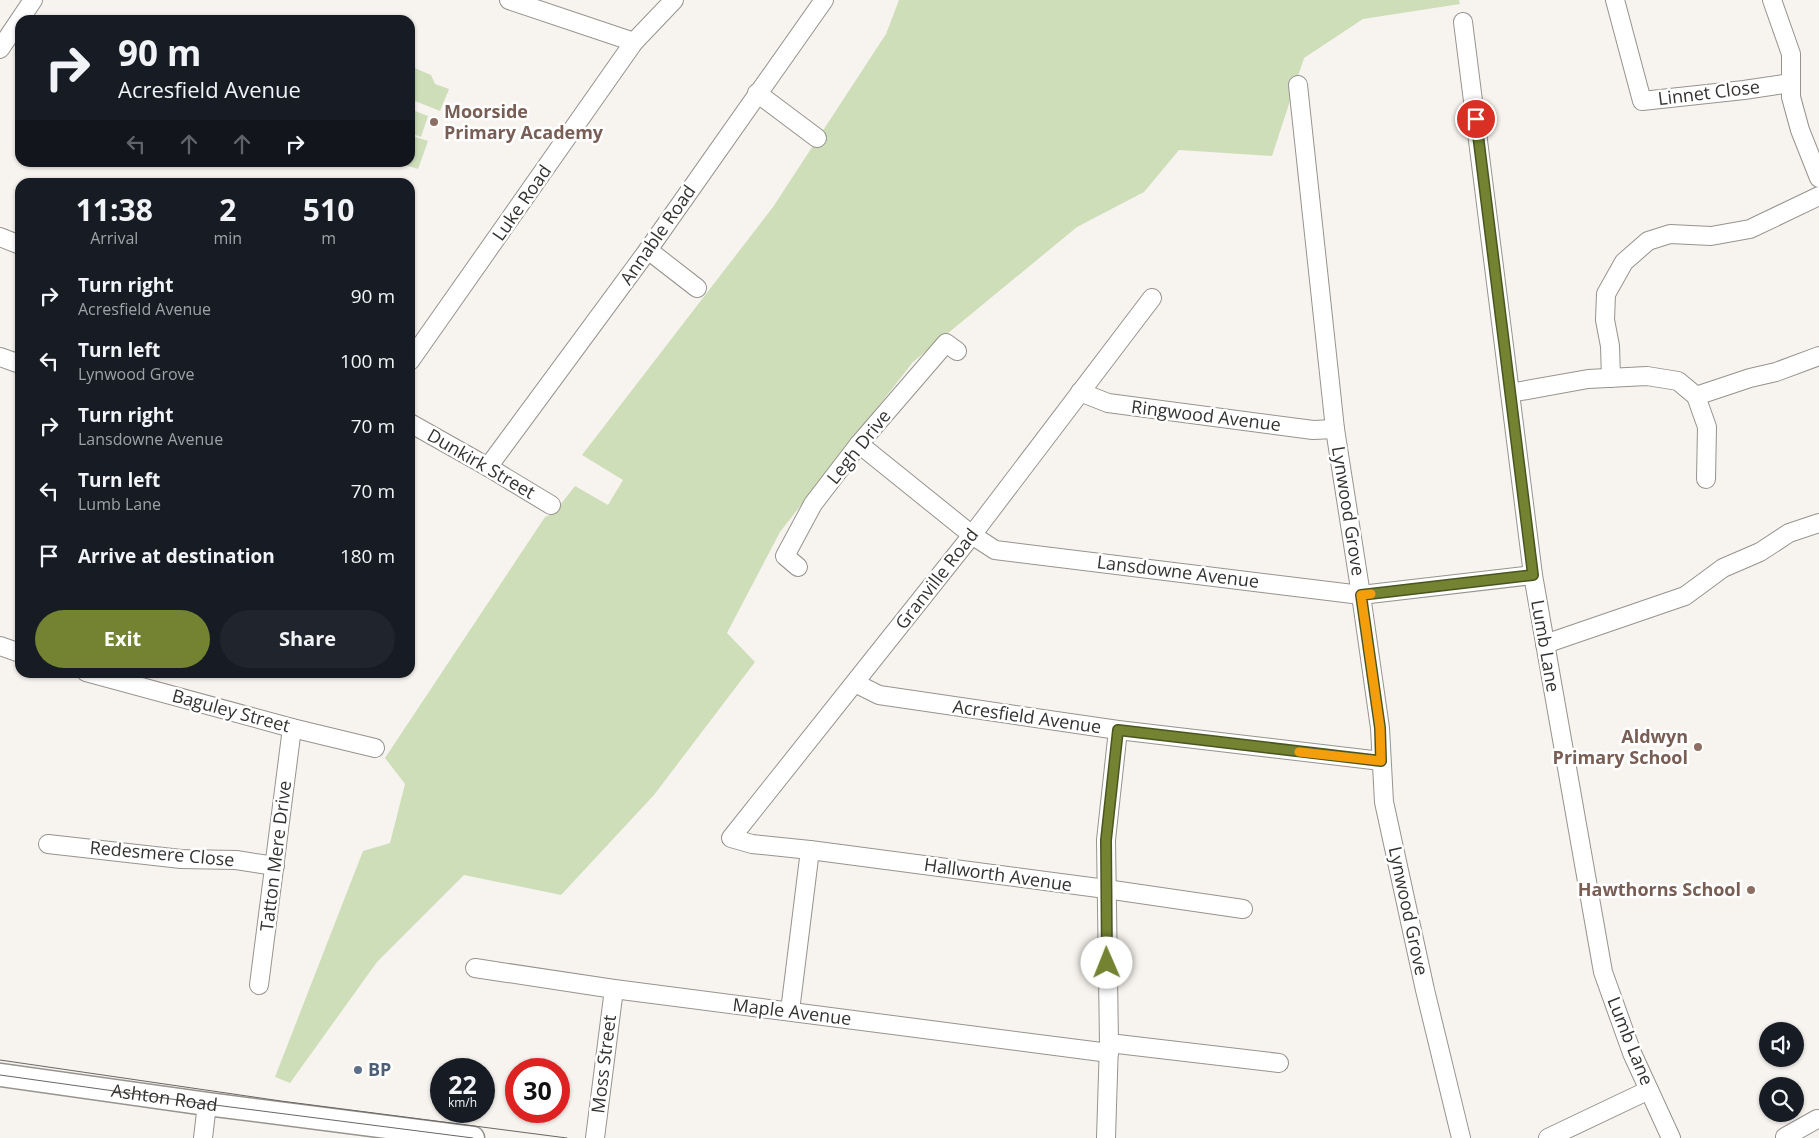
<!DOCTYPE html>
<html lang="en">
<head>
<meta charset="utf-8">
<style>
	body { margin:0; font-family:"Open Sans",sans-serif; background:#20242c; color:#f1f3f6; height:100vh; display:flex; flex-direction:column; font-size:19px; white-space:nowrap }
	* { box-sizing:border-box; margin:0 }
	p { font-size:16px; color:#9ea1a6 }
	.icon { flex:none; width:28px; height:28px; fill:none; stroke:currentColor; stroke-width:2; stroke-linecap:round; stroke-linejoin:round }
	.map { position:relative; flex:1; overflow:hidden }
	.details { position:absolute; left:15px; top:178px; width:400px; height:500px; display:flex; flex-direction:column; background:#171b24; border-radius:15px; box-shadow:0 1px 4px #0004 }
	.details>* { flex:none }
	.top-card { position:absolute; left:15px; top:15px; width:400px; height:152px; border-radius:15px; box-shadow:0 1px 4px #0004; background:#171b24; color:#f1f3f6; overflow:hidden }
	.tools { position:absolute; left:1759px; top:1022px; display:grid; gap:10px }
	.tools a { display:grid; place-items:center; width:45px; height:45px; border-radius:50%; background:#171b24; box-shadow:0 1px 4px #0004; font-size:25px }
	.speed { position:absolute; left:430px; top:1058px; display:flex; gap:10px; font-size:25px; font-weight:700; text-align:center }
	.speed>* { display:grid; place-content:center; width:65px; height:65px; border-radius:50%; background:#171b24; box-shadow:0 1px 4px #0004; line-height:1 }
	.speed small { font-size:12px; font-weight:400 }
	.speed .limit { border:8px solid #d22; background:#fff; color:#111 }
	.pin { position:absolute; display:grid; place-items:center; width:42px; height:42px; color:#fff; margin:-21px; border:2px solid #fff; border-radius:50%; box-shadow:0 1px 5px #0007 }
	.me { position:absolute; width:55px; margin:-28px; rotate:359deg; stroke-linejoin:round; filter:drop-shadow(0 0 4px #0008) }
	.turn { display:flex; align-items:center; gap:18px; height:105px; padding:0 20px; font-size:22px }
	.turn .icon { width:65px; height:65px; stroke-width:2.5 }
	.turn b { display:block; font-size:35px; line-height:42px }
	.lanes { display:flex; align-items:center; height:48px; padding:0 20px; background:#0003; justify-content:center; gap:25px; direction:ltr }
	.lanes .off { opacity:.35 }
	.eta { display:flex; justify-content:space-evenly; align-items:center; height:85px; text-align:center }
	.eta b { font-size:30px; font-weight:700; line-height:35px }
	.action { display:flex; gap:10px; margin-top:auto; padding:10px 20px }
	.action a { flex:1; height:58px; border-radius:30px; background:#748331; color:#fff; font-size:20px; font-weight:700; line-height:58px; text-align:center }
	.action a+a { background:#20242c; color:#f1f3f6 }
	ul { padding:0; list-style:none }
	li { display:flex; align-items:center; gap:15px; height:65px; padding:0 20px }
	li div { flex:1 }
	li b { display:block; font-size:19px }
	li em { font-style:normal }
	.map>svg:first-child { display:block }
</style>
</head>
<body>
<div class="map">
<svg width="1819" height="1138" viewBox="0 0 1819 1138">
	<rect width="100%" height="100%" fill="#f7f4ef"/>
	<!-- green -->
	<g fill="#cddeb9">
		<polygon points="899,0 1459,0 1460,4 1363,19 1304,58 1272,156 1179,150 1144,192 1077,227 913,362 780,532 727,633 755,662 654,795 561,895 464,875 377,962 290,1083 275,1077 363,851 390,843 405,784 385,758 545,517 554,513 575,486 608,505 623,480 582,455 773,207 886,34"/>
		<polygon points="410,66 431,75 435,84 449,89 440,111 410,99"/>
		<polygon points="410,109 428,116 421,137 410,133"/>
		<polygon points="410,135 428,141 418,169 398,163 410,162"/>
	</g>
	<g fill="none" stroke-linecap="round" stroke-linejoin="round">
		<!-- minor casing -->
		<g stroke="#97938f" stroke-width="20">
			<g id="minor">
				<polyline points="509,0 634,42"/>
				<polyline points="1615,0 1642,101 1744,90 1791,83"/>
				<polyline points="1772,0 1791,54 1791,97 1800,130 1819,178"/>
				<polyline points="1463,22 1533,575 1603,972 1632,1053 1671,1138"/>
				<polyline points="0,49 33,0"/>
				<polyline points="1298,85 1335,429 1361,595 1380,728 1384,802 1425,990 1461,1138"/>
				<polyline points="757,93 817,138"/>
				<polyline points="0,237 20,245"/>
				<polyline points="648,250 697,288"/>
				<polyline points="1152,298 972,535 731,838 752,844 810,850 1106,889 1243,909"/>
				<polyline points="0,357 20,364"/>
				<polyline points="410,361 634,42 674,0"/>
				<polyline points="1611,378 1610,346 1605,320 1606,294 1624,262 1648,241 1670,234 1711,236 1750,229 1819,196"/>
				<polyline points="1080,392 1108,403 1313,430 1335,429"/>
				<polyline points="1510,393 1588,379 1647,376 1678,381 1696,396 1750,378 1776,372 1819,356"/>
				<polyline points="1696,396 1707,427 1706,479"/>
				<polyline points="410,423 488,467 551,505"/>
				<polyline points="859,444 972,535 995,550 1361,595 1533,575"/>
				<polyline points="488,467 648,250 824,0"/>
				<polyline points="798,567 785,556 813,504 859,444 946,343 957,351"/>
				<polyline points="1545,644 1685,596 1723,568 1760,552 1789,533 1819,523"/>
				<polyline points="0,646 20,653"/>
				<polyline points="86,672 292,728 375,748"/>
				<polyline points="855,683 879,695 1118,730 1381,761"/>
				<polyline points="48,844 181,859 236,860 275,866"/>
				<polyline points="475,968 614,989 1109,1053"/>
				<polyline points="259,985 292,728"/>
				<polyline points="790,1011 810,850"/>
				<polyline points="1109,1043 1279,1063"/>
				<polyline points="1785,1137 1817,1119"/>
				<polyline points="203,1138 207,1104"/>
				<polyline points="595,1138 614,989"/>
				<polyline points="1106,1138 1109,1043 1106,840 1118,730"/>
				<polyline points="1548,1138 1649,1090"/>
			</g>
		</g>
		<!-- major casing -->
		<g stroke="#97938f" stroke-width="25">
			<g id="major">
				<path id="s1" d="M0 1075 207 1104 473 1138"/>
			</g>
		</g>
		<!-- minor -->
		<use href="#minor" stroke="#fff" stroke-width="18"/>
		<!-- major -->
		<use href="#major" stroke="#fff" stroke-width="22"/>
		<!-- tram -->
		<g stroke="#696764" stroke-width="1">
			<polyline points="0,1060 281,1101 567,1138"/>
			<polyline points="0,1075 207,1104 473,1138"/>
		</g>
	</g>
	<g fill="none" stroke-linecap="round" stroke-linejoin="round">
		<!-- route casing -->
		<g stroke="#4b5520" stroke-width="12">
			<polyline id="route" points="1107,963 1106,840 1118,730 1381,761 1380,728 1361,595 1533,575 1476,119"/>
		</g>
		<!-- route -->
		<use href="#route" stroke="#748331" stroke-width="9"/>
		<!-- slow -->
		<polyline stroke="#f59e0b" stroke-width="9" points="1299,752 1381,761 1380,728 1361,595 1371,594"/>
	</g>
	<!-- markers -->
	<g fill="#8d6e63" stroke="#fff" stroke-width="2">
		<circle cx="434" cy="122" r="5"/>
		<circle cx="1698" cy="747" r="5"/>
		<circle cx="1751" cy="890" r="5"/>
	</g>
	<circle fill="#5c6f8a" stroke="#fff" stroke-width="2" cx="358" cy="1070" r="5"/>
	<g text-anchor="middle" stroke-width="5" stroke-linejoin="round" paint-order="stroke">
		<!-- street labels -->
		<g font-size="18" fill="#343331" stroke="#fff">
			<text transform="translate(1709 93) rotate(-7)" y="6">Linnet Close</text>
			<text transform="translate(522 203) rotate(-55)" y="6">Luke Road</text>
			<text transform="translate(658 235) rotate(-55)" y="6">Annable Road</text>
			<text transform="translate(1206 416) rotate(7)" y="6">Ringwood Avenue</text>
			<text transform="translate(859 447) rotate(-51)" y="6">Legh Drive</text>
			<text transform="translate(481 464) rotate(30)" y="6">Dunkirk Street</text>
			<text transform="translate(1348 511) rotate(81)" y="6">Lynwood Grove</text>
			<text transform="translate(1178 572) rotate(7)" y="6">Lansdowne Avenue</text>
			<text transform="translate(937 579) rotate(-52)" y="6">Granville Road</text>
			<text transform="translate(1545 646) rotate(80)" y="6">Lumb Lane</text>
			<text transform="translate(231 711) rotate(15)" y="6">Baguley Street</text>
			<text transform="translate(1027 717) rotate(8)" y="6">Acresfield Avenue</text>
			<text transform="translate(162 854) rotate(5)" y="6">Redesmere Close</text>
			<text transform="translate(276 856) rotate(-83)" y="6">Tatton Mere Drive</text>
			<text transform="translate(998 875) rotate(8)" y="6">Hallworth Avenue</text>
			<text transform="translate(1408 911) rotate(78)" y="6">Lynwood Grove</text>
			<text transform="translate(792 1012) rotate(7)" y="6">Maple Avenue</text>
			<text transform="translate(1630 1041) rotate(68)" y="6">Lumb Lane</text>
			<text transform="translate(604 1064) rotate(-83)" y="6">Moss Street</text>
			<text dy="6" stroke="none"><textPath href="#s1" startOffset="166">Ashton Road</textPath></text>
		</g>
		<!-- education labels -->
		<g font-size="18" font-weight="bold" fill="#785e54" stroke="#fff" text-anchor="end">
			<text x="444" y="118" text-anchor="start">Moorside<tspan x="444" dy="21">Primary Academy</tspan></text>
			<text x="1688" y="743">Aldwyn<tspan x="1688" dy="21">Primary School</tspan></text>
			<text x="1741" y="896">Hawthorns School</text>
		</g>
		<!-- service labels -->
		<g font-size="18" font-weight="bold" fill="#4e5e75" stroke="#fff" text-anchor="start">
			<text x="368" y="1076">BP</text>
		</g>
	</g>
</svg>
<div class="tools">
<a><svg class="icon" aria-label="sound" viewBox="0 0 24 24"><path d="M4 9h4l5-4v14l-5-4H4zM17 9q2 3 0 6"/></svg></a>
<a><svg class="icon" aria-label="search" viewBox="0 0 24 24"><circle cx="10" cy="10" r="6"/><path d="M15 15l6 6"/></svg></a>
</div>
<div class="speed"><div>22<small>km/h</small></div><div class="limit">30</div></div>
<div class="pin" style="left:1476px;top:119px;background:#d93025"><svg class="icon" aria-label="arrive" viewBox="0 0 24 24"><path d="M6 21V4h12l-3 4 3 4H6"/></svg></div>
<svg class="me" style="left:1107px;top:963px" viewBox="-20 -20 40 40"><circle r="19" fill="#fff"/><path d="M0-13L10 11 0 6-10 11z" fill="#748331"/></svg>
<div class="top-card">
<div class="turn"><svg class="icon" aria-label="right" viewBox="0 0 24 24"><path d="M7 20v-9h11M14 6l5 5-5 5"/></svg><div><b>90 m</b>Acresfield Avenue</div></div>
<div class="lanes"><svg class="icon off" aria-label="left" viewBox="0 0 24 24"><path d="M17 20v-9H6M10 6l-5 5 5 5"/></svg><svg class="icon off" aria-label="ahead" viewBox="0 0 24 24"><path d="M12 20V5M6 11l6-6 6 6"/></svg><svg class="icon off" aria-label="ahead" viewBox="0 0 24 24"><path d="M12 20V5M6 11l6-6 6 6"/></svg><svg class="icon" aria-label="right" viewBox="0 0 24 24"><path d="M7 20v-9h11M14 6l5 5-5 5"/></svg></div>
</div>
<section class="details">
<div class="eta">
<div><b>11:38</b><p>Arrival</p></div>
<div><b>2</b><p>min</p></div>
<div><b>510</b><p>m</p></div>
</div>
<ul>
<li><svg class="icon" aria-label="right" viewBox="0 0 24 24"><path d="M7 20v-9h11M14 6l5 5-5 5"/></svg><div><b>Turn right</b><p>Acresfield Avenue</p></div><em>90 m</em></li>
<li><svg class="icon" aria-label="left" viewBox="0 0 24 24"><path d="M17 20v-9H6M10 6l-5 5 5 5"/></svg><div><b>Turn left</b><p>Lynwood Grove</p></div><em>100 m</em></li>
<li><svg class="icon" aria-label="right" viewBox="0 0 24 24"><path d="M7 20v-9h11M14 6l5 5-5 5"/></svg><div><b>Turn right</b><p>Lansdowne Avenue</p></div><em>70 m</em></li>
<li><svg class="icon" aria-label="left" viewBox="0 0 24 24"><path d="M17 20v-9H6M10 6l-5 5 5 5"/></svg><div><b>Turn left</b><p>Lumb Lane</p></div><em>70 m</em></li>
<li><svg class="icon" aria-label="arrive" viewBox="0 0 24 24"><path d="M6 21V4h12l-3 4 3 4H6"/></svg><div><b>Arrive at destination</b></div><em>180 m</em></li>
</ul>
<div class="action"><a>Exit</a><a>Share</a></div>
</section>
</div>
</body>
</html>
